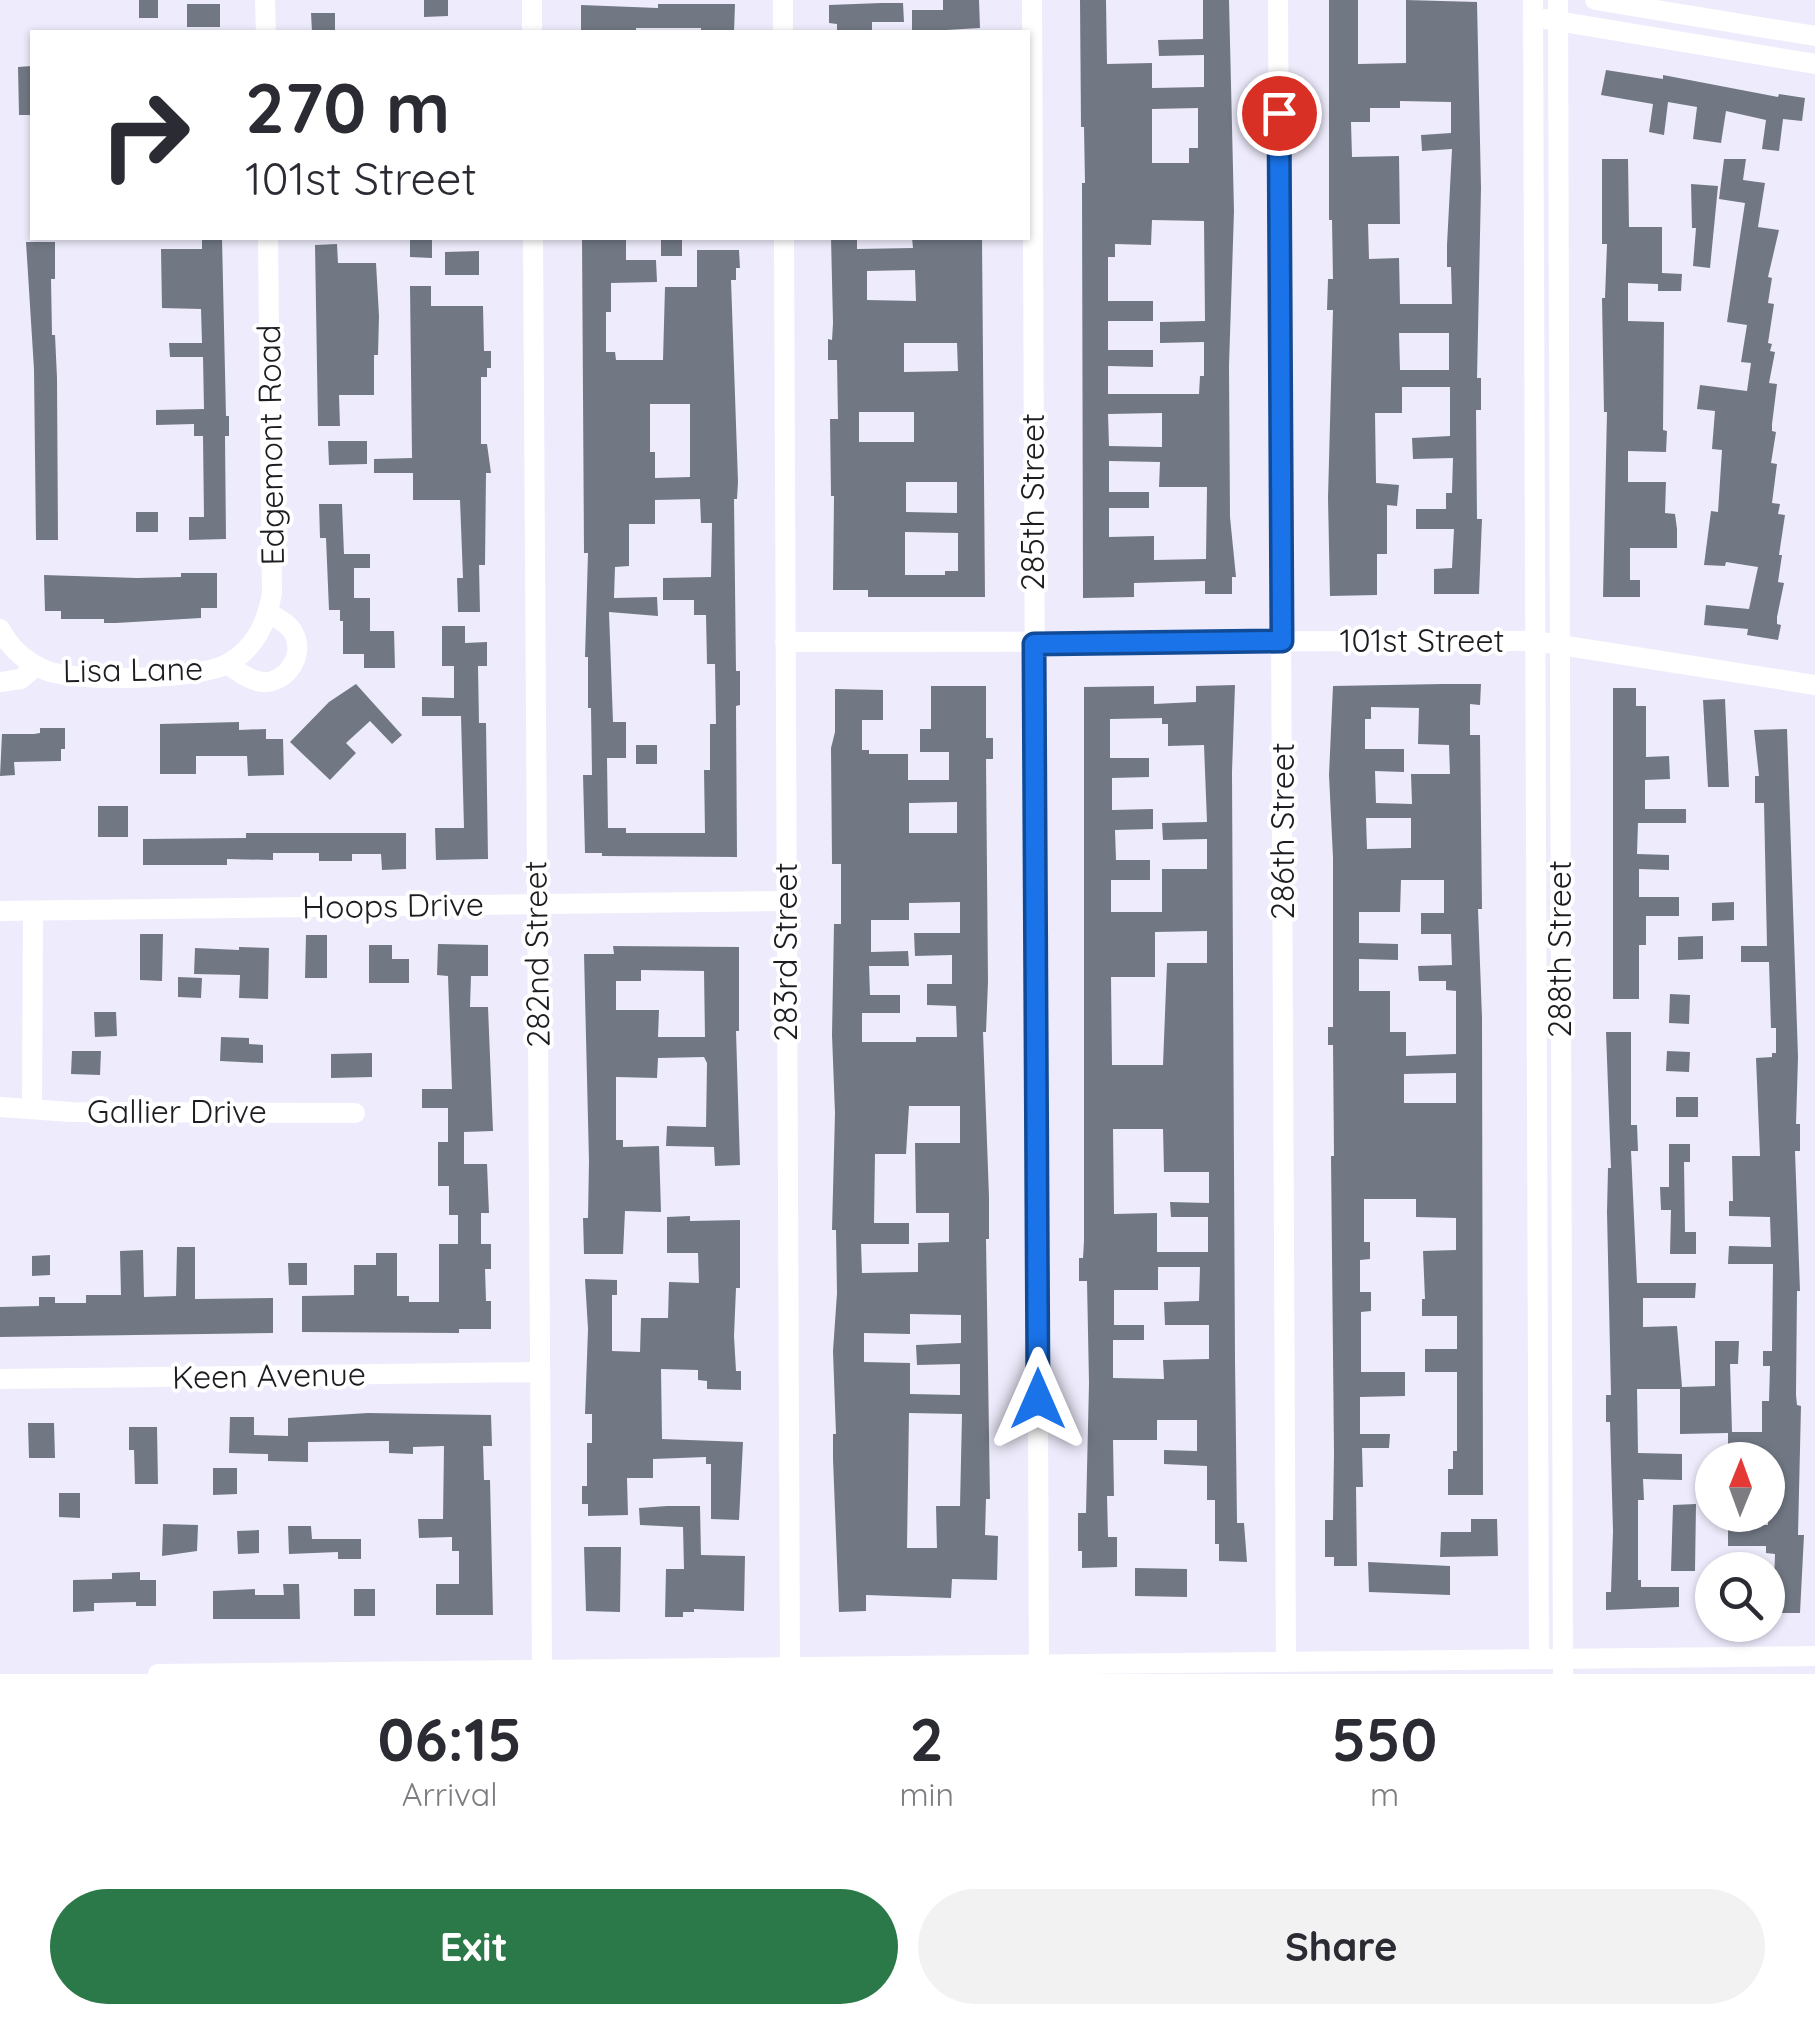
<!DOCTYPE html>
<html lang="en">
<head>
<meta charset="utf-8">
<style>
	body { margin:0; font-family:Quicksand,sans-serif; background:#f2f2f3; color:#2b2b33; height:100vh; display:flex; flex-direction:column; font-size:38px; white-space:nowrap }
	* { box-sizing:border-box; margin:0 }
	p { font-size:32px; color:#7c7c81 }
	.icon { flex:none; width:55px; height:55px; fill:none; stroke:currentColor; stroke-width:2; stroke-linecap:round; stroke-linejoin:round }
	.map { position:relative; height:1674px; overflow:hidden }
	.side { display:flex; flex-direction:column; background:#fff; flex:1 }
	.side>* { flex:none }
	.hud { position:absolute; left:30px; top:30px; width:1000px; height:210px; border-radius:0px; box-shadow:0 2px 8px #0004; background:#fff; color:#2b2b33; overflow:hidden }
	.needle { width:65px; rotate:1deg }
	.tools { position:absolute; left:1695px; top:1442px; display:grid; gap:20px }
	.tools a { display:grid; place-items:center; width:90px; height:90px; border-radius:50%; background:#fff; box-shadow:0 2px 8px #0004; font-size:50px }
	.pin { position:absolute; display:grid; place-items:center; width:85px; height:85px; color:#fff; margin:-42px; border:5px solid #fff; border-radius:50%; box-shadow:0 2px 10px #0007 }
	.me { position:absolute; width:110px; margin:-55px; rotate:0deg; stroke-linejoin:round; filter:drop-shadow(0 0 8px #0008) }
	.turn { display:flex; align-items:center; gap:35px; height:210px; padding:0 50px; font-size:45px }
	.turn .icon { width:130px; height:130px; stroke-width:2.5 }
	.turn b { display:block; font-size:70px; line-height:85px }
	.eta { display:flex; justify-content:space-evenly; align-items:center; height:170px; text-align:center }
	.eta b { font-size:60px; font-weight:700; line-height:70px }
	.cta { display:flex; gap:20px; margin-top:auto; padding:20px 50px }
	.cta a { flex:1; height:115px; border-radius:60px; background:#2b7949; color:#fff; font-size:40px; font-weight:700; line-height:115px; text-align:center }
	.cta a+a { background:#f2f2f3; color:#2b2b33 }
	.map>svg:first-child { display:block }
</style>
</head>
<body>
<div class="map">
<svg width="1815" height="1674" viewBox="0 0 1815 1674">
	<rect width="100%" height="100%" fill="#eeecfc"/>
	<!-- building -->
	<g fill="#717884" fill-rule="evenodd">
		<rect x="139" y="0" width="19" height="18"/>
		<polygon points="424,0 448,0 448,16 424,17"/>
		<polygon points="943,0 979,0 980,28 912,32 912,10 943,10"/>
		<path d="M1080 0H1106L1107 64 1152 63V88L1204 87V55L1159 56 1158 40 1203 39V0H1229L1234 211 1229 366 1230 517 1236 577H1232V594H1205V581L1134 583V597L1083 598 1082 183H1085L1084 127H1081ZM1198 108V148H1189V163H1152V109ZM1152 220 1204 221 1205 321 1160 322V343L1204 342V376H1200L1199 394H1108V366L1153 367V350H1108V321H1153V301H1108V257H1115V244L1151 245ZM1162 413V447L1109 446 1108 414ZM1109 461 1160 462 1159 487H1207L1206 559 1154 560V536L1109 537V508H1149V492H1109Z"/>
		<path d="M1329 0H1358V64L1406 63V0L1477 2 1481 188 1477 378H1481V410H1476L1477 519H1482L1479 594H1434V569L1452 568 1454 529H1416V509H1446V493H1452L1453 458 1413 459 1412 438 1450 436V387H1402V413H1375L1376 483 1399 485 1397 506 1387 505V554H1377V595L1330 596 1328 498 1333 310H1327L1328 279H1333L1332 220H1329ZM1400 101 1451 102V133L1421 135 1422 151 1452 149 1447 245V267H1451L1452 304H1400L1399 258 1369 259 1368 224H1400L1399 156 1352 157 1351 122H1370V108H1400ZM1399 333H1449V370H1400Z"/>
		<polygon points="881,3 903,3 904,22 872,22 872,30 837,30 837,24 829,23 829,5"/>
		<rect x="187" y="4" width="33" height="23"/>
		<polygon points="658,4 735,4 734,32 701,32 701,28 636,28 636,32 581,32 581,5 658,8"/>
		<polygon points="311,13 335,13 335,32 312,32"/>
		<polygon points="32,66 32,115 19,115 18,67"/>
		<polygon points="1606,70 1663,79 1663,75 1778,97 1779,94 1805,98 1802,121 1783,119 1779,151 1762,149 1766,120 1726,111 1721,143 1693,139 1697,107 1668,102 1664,135 1649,132 1653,104 1601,95"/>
		<polygon points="1602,159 1628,159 1629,227 1662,227 1662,273 1682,274 1681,291 1658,291 1658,284 1628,283 1628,321 1664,322 1663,430 1667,431 1666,452 1628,451 1628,482 1666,482 1665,513 1675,514 1677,529 1677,548 1630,548 1630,580 1640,580 1640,597 1603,597 1607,412 1604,412 1602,298 1605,298 1607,244 1602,244"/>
		<polygon points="1724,159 1746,159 1743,180 1765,183 1758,227 1779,230 1768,277 1772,278 1768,303 1774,304 1768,343 1772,344 1770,351 1775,352 1769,383 1777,384 1772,424 1772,431 1776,432 1771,463 1777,464 1772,503 1780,504 1778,514 1785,515 1779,555 1782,555 1778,582 1784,583 1777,617 1777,624 1781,625 1778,640 1747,635 1748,629 1704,625 1706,605 1749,609 1758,567 1726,562 1725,566 1704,565 1711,511 1718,512 1722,450 1712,449 1715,411 1697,409 1700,385 1747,391 1751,363 1741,362 1747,325 1727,322 1745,203 1719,199"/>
		<polygon points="1691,184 1718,186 1710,268 1693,266 1696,228 1692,228"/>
		<polygon points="202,238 222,238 226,416 229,416 229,436 225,436 226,539 189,540 189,517 204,517 203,436 194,436 194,424 156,425 156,410 204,409 203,357 170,357 169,343 202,343 201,309 162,308 161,249 202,249"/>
		<path d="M582 238H626V260H656L657 282 611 283V312H606V352H615L616 360H663L665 287H697V250H739L740 268H736V280H731L738 482 737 499H734L736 671H740V705L736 706 737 857 602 856V853H585L583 775H592L591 708H588V657H585L588 553H584ZM650 404H690V477L655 478V452H650ZM700 499 701 523H712L711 577 663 578V600H694V615H706L707 664H715L716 724H710V770H704L705 833H626V828H608L607 758H626V722H613L609 612 658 616 657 597 614 598 615 567 629 566V524H655V500Z"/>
		<rect x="661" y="238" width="21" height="18"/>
		<path d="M831 238H857V249L913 248 912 238H982L985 597H868V590H833L834 496H831L830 419H838L837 360H828V339L832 340 833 323ZM915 270 916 301 867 300V271ZM904 343H957L958 371 904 372ZM859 412H914V442H859ZM906 482H957V513L906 512ZM905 532 958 533V571H945V575H905Z"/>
		<polygon points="410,239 432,239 432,258 410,257"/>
		<polygon points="26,242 55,242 55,279 51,279 52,335 55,335 57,378 58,540 36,540 34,369"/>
		<polygon points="337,244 338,263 376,263 379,316 378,355 374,355 374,395 339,395 340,426 318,426 315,245"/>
		<polygon points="479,251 479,275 445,275 445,252"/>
		<polygon points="410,286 431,286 431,306 483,306 484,351 491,351 491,368 487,368 487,377 481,377 481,444 487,444 491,473 486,473 485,565 479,565 480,612 458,612 457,578 463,578 460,500 413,500 413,473 374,473 374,459 412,458"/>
		<polygon points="328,441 367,441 367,464 329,465"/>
		<polygon points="319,504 342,504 344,554 370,554 370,568 354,568 354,598 370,598 370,631 394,631 395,668 364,668 364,654 343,654 343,621 340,621 340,610 329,610 326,538 320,538"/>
		<rect x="136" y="512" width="22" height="20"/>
		<polygon points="181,573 217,573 217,608 201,608 201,618 116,623 104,623 104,619 61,619 61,611 45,611 44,575 137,578 181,577"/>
		<polygon points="442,626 465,626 465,643 487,642 487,666 478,666 479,723 486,723 488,859 436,860 435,828 464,828 461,716 422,716 422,697 454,698 454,666 442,666"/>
		<polygon points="356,684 402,735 392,744 370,721 346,743 356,753 330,780 290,742 329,702"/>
		<path d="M1443 684H1481L1480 705 1470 704V735H1480L1482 909H1478L1482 1018 1483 1495H1448V1469H1453V1451H1457V1372H1425V1349H1457V1316H1422V1299H1425L1423 1251 1456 1250V1218L1416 1217V1199H1364V1242H1370V1259L1360 1260V1292H1371V1311L1361 1312V1372H1405V1396L1360 1397V1434H1390L1389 1448H1362L1363 1487H1356L1357 1566H1334V1557H1325V1520H1333L1334 1453 1331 1156H1334L1333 1045H1328V1027H1333V858L1329 775 1333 686ZM1371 707 1419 708 1418 744 1449 745 1450 774H1411L1412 804 1376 803 1375 771 1404 772V749H1365V719H1371ZM1366 818H1411V848L1367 849ZM1401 880H1444V913H1421V934H1451L1452 965 1418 966 1419 981H1446V990L1456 991V1054L1406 1056V1032H1390V991H1359V959L1398 960V944L1359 943V912H1400ZM1456 1073V1103H1404V1074Z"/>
		<path d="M1235 685 1232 772 1235 1360 1237 1523H1244L1247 1562 1219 1561V1544H1215V1500H1207V1466L1164 1464V1450L1197 1451V1420H1157V1440H1113L1114 1496H1107L1108 1537H1117V1567L1082 1568V1551H1078V1513H1086L1089 1383 1087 1281H1079V1258H1083L1084 1241V687L1154 686V704L1196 702V686ZM1162 718V724H1168V746L1204 745 1207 822 1162 823 1163 840 1207 839V869H1162V912H1111V880H1150V860H1116L1115 830 1153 829V809L1112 810V778L1149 777V758H1110V719ZM1207 931V963H1167L1163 1065H1112L1111 977H1155V932ZM1113 1129H1163L1164 1172H1209V1203L1170 1202 1171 1217H1208V1252H1157V1213L1114 1214ZM1158 1267H1200L1199 1301 1164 1302 1165 1325H1209V1359L1163 1360 1164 1379 1113 1378V1340H1144V1325H1114V1290H1158Z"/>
		<path d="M931 686H986V738H993V759H986L988 982 986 1032H983L989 1197V1239H986L990 1499H986L985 1535 998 1536 997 1580 952 1579 951 1598 866 1595V1611L839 1612 833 1459V1434H836L833 1351 837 1293 836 1230H832L835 1113 832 1035 834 924H841V864H832L831 748 835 732V689L883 690V720H862V750H869V754H908V780H949V752H920V729H931ZM957 802V833H909V803ZM960 902V933H914L915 956 952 955V984H927V1005L956 1006 957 1037H916V1042H862V1013H900V995H870L869 966H909L908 951 871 952V920H909V903ZM909 1106H960V1143H915L916 1213H949V1242L918 1243V1272L862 1273 861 1244H909V1223H874L875 1154H906ZM910 1314 961 1315V1343L916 1345 917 1365 960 1364V1395L910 1394V1363L864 1362V1333L910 1334ZM909 1413 962 1414 960 1506H936L937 1548H907Z"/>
		<polygon points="1613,688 1636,688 1636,706 1646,706 1646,757 1669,756 1670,779 1645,780 1645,809 1686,809 1686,823 1638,823 1637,854 1669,855 1669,870 1639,869 1639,897 1679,897 1679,916 1646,916 1646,945 1639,945 1639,999 1613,999"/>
		<polygon points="1725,699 1729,787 1708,787 1703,700"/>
		<polygon points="239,722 239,730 266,729 266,739 283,739 284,775 248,776 247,756 196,756 196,774 160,774 160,724"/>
		<polygon points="40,728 65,728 65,749 61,749 61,761 14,762 15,775 0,776 2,734 34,734 40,733"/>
		<polygon points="1787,729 1798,1057 1796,1124 1800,1124 1800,1151 1795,1151 1800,1291 1797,1291 1796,1395 1797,1405 1801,1406 1798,1535 1804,1535 1800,1613 1768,1613 1768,1583 1774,1583 1775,1554 1766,1553 1766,1546 1728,1546 1728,1525 1768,1525 1768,1490 1775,1490 1775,1460 1768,1460 1767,1453 1728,1453 1728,1433 1680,1434 1680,1389 1637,1389 1638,1453 1682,1454 1682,1480 1643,1479 1644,1500 1638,1500 1638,1580 1641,1580 1641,1587 1679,1587 1679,1607 1606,1610 1606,1592 1611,1592 1613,1531 1610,1422 1606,1422 1606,1395 1611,1395 1607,1212 1608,1168 1611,1168 1606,1032 1631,1032 1631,1125 1637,1125 1638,1151 1631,1151 1637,1283 1696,1283 1695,1298 1643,1298 1643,1327 1677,1326 1682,1387 1715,1386 1715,1341 1739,1341 1738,1364 1730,1364 1732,1432 1762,1432 1762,1401 1769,1401 1770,1366 1763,1366 1763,1351 1772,1351 1773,1264 1728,1264 1729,1246 1771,1247 1770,1217 1729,1216 1729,1201 1733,1201 1732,1156 1760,1156 1756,1058 1772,1057 1772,1053 1776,1053 1776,1028 1771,1028 1769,962 1741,962 1741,946 1767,946 1764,803 1755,803 1755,776 1759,776 1754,730"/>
		<rect x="636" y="745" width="21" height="19"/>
		<rect x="98" y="806" width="30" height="31"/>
		<polygon points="246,833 406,833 406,869 382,870 381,854 352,854 352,861 319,861 319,853 273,853 273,860 227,859 227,865 143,865 143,839 246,838"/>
		<polygon points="1734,902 1734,920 1712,921 1712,903"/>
		<polygon points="140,934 163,934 162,981 140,980"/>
		<polygon points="306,935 327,935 327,978 305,978"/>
		<polygon points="1703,936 1703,959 1678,960 1678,937"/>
		<polygon points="438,944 488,945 488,976 471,976 470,1007 488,1007 493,1131 464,1132 464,1164 487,1164 489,1213 481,1213 481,1244 491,1244 491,1269 485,1269 486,1301 491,1301 491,1329 459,1329 459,1333 302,1332 302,1296 354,1295 354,1265 376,1265 376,1253 397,1253 397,1296 409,1296 409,1302 439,1302 439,1244 458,1244 458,1215 449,1215 449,1186 438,1186 438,1142 448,1142 448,1108 422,1108 422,1089 452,1089 448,976 437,975"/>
		<polygon points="369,945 392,945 392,959 409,959 409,983 369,983"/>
		<path d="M613 946 739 947V1031H736L740 1165 715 1166 714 1147 666 1146 667 1126 706 1127 707 1063 704 1057 658 1058 657 1078 616 1077V1140H623V1147L659 1146 661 1212 625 1211 623 1254H584L583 1218H588L589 1161 584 954H614ZM641 970 704 971 705 1037H658L659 1010H616V981H641Z"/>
		<polygon points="239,947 269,948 268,999 239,998 240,975 194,974 195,948 239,950"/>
		<polygon points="178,977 202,978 201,998 178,997"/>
		<polygon points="1670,994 1690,995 1689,1024 1669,1023"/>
		<polygon points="94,1012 116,1012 117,1036 95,1037"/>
		<polygon points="221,1037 249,1038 249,1044 263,1045 263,1063 220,1061"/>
		<polygon points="72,1051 101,1051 100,1075 71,1074"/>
		<polygon points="1667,1051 1690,1052 1689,1072 1666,1071"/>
		<polygon points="372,1053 372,1077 331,1078 331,1054"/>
		<rect x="1676" y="1097" width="22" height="20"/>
		<polygon points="1669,1144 1690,1144 1690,1162 1684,1162 1685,1232 1696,1232 1696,1254 1670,1254 1671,1210 1661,1210 1660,1187 1669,1187"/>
		<polygon points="690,1216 690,1221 740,1220 740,1288 736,1288 734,1336 736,1371 741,1371 741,1390 707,1389 707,1381 698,1380 698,1370 661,1369 662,1439 743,1442 739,1520 711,1519 711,1464 706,1464 706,1457 653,1459 653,1478 627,1478 628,1515 588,1516 588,1504 582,1504 582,1486 587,1486 587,1443 592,1443 592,1414 585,1414 588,1329 585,1279 617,1280 617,1295 612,1295 612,1351 640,1352 641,1318 668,1318 669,1282 699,1283 698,1253 667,1253 667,1217"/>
		<polygon points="177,1247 195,1247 195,1299 273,1298 273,1333 0,1337 0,1307 39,1306 39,1297 55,1297 55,1303 86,1303 86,1295 121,1295 120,1251 143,1250 144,1297 176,1296"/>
		<polygon points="50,1255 50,1275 32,1276 32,1256"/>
		<polygon points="288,1263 307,1263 307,1285 289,1285"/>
		<polygon points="368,1413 491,1415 492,1446 483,1446 484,1480 490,1480 493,1615 436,1615 436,1584 459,1584 459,1551 452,1551 452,1537 419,1538 418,1519 443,1519 444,1446 413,1447 413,1454 389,1453 389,1441 308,1442 308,1462 268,1461 268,1454 229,1453 230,1417 254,1417 254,1435 288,1436 288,1418"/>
		<polygon points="28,1423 54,1423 55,1458 29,1458"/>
		<polygon points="129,1427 157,1427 158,1484 135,1484 134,1450 129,1450"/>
		<polygon points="213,1468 237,1468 237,1494 213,1495"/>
		<polygon points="59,1493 80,1493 80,1518 59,1517"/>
		<polygon points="1696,1504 1695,1571 1671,1571 1673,1505"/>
		<polygon points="667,1506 700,1506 701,1555 745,1556 744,1611 694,1609 694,1612 683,1612 683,1617 665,1617 666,1569 684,1569 683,1527 640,1525 639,1508"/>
		<polygon points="1471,1519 1497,1519 1498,1556 1440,1557 1441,1532 1471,1532"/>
		<polygon points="163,1524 198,1525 197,1551 162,1556"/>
		<polygon points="288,1526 311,1526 312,1539 361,1539 361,1559 338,1559 338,1552 289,1554"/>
		<polygon points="259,1530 259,1553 238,1554 237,1531"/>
		<polygon points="584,1547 621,1547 620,1612 586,1611"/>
		<polygon points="1368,1562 1450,1566 1450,1595 1369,1592"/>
		<polygon points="1135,1568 1187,1569 1187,1597 1135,1596"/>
		<polygon points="140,1572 140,1580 156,1580 156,1606 136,1606 136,1602 94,1603 94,1611 73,1612 73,1580 112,1579 112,1573"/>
		<polygon points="283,1584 299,1584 300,1619 213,1619 213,1591 255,1589 255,1595 284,1595"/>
		<rect x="354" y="1589" width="21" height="27"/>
	</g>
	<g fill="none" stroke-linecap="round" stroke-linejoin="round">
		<!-- minor -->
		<g stroke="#fff" stroke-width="20">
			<polyline points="265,0 266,32"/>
			<polyline points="532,0 532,32"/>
			<polyline points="783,0 783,32"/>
			<polyline points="1032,0 1039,1664"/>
			<polyline points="1278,0 1286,1662"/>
			<polyline points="1533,0 1539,1659"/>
			<polyline points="1558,0 1563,1674"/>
			<polyline points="1595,0 1815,36"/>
			<polyline points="1545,19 1815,64"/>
			<polyline points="533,238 542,1670"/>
			<polyline points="784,238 790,1667"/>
			<path d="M0 629C10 648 26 662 45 670 76 683 201 680 229 663 256 647 267 622 272 593L268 238"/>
			<polyline points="785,642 1535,641 1815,685"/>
			<path d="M227 664C238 671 248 680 262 682 287 684 306 654 293 632 288 623 277 618 269 613"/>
			<polyline points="0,682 21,679 36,666"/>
			<polyline points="0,911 786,901"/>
			<polyline points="0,1107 71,1112 355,1113"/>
			<polyline points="32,1107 33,911"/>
			<polyline points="0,1379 538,1372"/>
			<polyline points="158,1674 1815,1656"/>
		</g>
	</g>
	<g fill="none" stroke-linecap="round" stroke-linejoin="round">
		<!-- route casing -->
		<g stroke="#114b97" stroke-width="25">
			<polyline id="route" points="1038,1399 1034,644 1282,641 1279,113"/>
		</g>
		<!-- route -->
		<use href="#route" stroke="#1a73e8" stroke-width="18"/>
	</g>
	<g text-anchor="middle" stroke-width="8" stroke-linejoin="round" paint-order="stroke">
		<!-- street labels -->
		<g font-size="32" fill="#1c1c21" stroke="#fff">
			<text transform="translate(271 445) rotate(-91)" y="11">Edgemont Road</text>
			<text transform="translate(1033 502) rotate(-90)" y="11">285th Street</text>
			<text x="1422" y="652">101st Street</text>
			<text transform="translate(133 670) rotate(-1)" y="11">Lisa Lane</text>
			<text transform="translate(1283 831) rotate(-90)" y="11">286th Street</text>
			<text transform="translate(393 906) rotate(-1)" y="11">Hoops Drive</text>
			<text transform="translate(1560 949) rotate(-90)" y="11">288th Street</text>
			<text transform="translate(786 952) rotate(-90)" y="11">283rd Street</text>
			<text transform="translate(537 954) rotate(-91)" y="11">282nd Street</text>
			<text x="177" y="1123">Gallier Drive</text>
			<text transform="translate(269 1376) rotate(-1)" y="11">Keen Avenue</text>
		</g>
	</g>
</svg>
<div class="tools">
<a><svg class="needle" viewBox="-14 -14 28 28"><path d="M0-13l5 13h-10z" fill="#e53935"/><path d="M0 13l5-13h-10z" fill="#7c7c81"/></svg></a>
<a><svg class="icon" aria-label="search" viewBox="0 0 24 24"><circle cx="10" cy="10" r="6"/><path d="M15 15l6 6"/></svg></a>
</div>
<div class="pin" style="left:1279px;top:113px;background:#d93025"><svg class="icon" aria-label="arrive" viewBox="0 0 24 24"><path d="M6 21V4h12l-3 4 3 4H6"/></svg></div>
<svg class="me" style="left:1038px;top:1399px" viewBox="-20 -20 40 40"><path d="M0-17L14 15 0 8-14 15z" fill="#1a73e8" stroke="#fff" stroke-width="4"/></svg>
<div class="hud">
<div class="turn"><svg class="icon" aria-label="right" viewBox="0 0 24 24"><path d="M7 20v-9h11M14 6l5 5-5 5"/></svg><div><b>270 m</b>101st Street</div></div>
</div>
</div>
<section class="side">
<div class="eta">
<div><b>06:15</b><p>Arrival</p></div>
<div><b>2</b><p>min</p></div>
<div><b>550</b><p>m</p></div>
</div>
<div class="cta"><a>Exit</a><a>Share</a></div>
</section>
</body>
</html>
